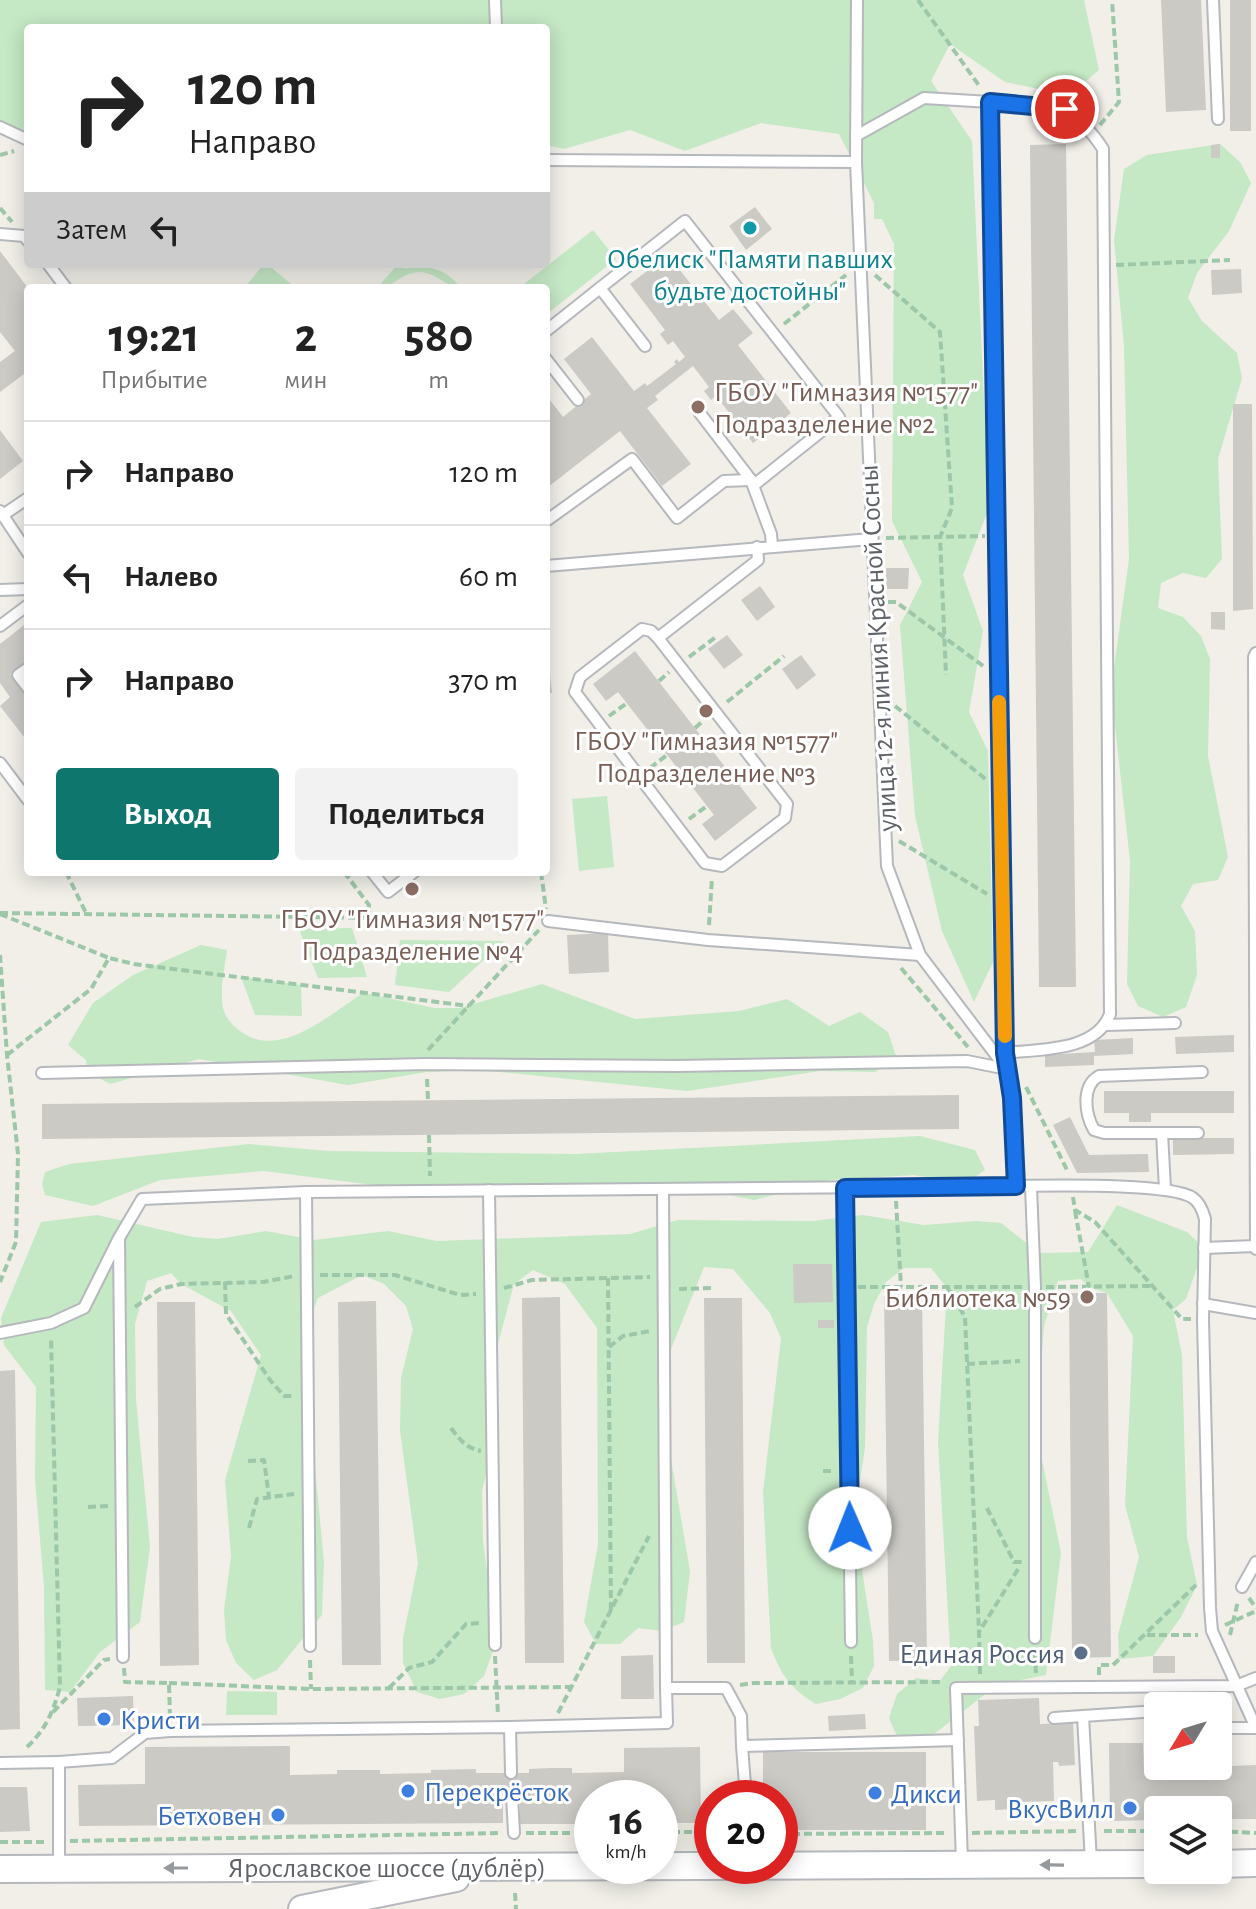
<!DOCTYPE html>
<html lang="ru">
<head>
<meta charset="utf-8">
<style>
	body { margin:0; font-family:"Alegreya Sans",sans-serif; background:#f2f2f2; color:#222; height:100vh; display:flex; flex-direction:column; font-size:30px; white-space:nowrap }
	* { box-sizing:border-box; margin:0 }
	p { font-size:26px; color:#767676 }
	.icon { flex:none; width:44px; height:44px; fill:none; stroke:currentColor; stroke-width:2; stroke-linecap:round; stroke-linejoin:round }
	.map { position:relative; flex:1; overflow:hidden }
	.sheet { position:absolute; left:24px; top:284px; width:526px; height:592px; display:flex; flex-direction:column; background:#fff; border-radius:8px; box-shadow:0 4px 20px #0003 }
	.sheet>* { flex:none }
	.top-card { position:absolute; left:24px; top:24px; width:526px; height:244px; border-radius:8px; box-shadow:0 4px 20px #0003; background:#fff; color:#222; overflow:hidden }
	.needle { width:52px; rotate:232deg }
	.tools { position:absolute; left:1144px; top:1692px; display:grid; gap:16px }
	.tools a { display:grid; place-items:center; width:88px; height:88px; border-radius:8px; background:#fff; box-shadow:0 4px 20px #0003; font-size:40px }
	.speed { position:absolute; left:574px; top:1780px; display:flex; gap:16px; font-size:40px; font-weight:700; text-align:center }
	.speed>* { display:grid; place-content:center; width:104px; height:104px; border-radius:50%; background:#fff; box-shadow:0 4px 20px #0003; line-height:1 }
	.speed small { font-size:20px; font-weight:400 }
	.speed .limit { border:12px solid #d22; background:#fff; color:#111 }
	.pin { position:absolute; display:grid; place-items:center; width:68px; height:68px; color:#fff; margin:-34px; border:4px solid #fff; border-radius:50%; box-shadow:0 2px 8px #0007 }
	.me { position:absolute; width:88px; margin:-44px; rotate:359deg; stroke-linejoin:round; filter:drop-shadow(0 0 6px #0008) }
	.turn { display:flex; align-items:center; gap:28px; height:168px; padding:0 32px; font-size:36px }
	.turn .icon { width:104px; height:104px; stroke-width:2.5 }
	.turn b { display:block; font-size:56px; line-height:68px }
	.then { display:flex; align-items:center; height:76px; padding:0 32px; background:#0003; gap:16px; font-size:30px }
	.eta { display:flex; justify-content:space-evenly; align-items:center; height:136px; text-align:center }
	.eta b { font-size:48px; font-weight:600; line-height:56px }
	.action { display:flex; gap:16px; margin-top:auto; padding:16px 32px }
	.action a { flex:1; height:92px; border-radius:8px; background:#0f766e; color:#fff; font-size:32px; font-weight:600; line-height:92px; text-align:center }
	.action a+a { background:#f2f2f2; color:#222 }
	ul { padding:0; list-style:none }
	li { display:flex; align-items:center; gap:24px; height:104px; padding:0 32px; border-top:2px solid #e0e0e0 }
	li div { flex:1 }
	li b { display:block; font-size:30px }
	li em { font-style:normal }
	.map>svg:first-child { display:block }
</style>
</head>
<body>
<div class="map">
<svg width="1256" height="1909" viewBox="0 0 1256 1909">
	<rect width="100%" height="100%" fill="#f1efe8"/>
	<!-- green -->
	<g fill="#c5e8c5">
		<polygon points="0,0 1084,0 1099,70 1069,95 1005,82 950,44 931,81 972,141 989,508 963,575 983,631 969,712 988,751 993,962 974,1002 942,931 915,816 900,625 922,582 892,521 894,244 882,219 874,219 874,203 839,134 761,123 685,151 630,130 564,149 546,145 546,28 28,28 28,132 0,132"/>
		<polygon points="1220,144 1240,162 1251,183 1229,231 1197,273 1188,298 1202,321 1237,353 1242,378 1218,459 1222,559 1206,578 1183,573 1161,583 1158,608 1183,617 1201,636 1210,659 1208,756 1228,857 1218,880 1193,884 1181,906 1195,931 1197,975 1186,1007 1163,1017 1138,1006 1127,984 1130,861 1111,690 1129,559 1124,346 1114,240 1124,169 1147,155"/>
		<polygon points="593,230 616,259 547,314 546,288 527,288 524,284"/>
		<polygon points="264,264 267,264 296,288 244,288"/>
		<path d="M398 264H407L404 269C426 263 447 269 461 288 447 288 436 272 419 272 402 272 393 288 377 288Z"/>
		<polygon points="607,796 614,867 579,871 572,799"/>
		<polygon points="352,928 367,977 318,978 299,929"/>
		<polygon points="400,940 504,941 449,992 395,985"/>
		<path d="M201 945 227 950C225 966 221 983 222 999 222 1014 230 1025 243 1033 282 1059 330 1014 363 993L435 1008H460L542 984 635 1019 739 1011 787 999 829 1026 860 1012 888 1032 896 1056 875 1072 820 1071 687 1091 480 1070 427 1072 348 1085 199 1059 110 1084 88 1072 86 1060 68 1045 93 1003 133 975Z"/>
		<polygon points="241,977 301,985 302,1016 255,1015"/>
		<polygon points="920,1136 975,1150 985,1170 965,1184 914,1175 830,1180 754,1200 675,1184 489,1190 467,1197 264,1171 160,1180 93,1206 45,1195 42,1184 45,1172 69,1164 249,1144 328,1151 576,1154"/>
		<path d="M1117 1205 1187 1232 1204 1248 1186 1299 1173 1310 1182 1355 1187 1537 1197 1585 1181 1617 1153 1656 1119 1659 1118 1635 1139 1557 1125 1505 1133 1336 1107 1293 1089 1287 1081 1279 1058 1281 1044 1326 1037 1425 1040 1450 1061 1553 1046 1675 997 1685 925 1741 900 1743 889 1718 897 1694 916 1678 940 1681 951 1666 938 1442 947 1288 931 1268H904L886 1282 874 1304 867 1327 865 1448 854 1518 873 1641 874 1666 863 1688 840 1699 816 1704C791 1689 781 1675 771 1648L763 1492 781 1338 770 1313 733 1269 704 1267 663 1369 660 1395 690 1571 684 1622 662 1631 638 1628 620 1644H596L584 1622 598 1544 597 1328 565 1284 533 1270 514 1284 495 1355 491 1452 482 1491 483 1541 494 1623 495 1645 484 1676 464 1694 440 1699 417 1692 403 1663V1638L418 1563 400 1431 401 1378 413 1329 406 1306 384 1284 362 1275 318 1298 310 1320 308 1395 324 1562 322 1615 277 1670 254 1680 236 1663 226 1640 224 1610 231 1556 225 1480 261 1355 231 1311 181 1284 171 1273 147 1281 135 1324 136 1399 150 1547 140 1622 100 1652 70 1692 45 1690 44 1587 35 1479 36 1387 4 1345 1 1318 41 1222 97 1215 193 1237 218 1239 266 1231 314 1240 388 1231 437 1241 630 1234 678 1220 813 1221 863 1215 924 1225 976 1221 1001 1223 1039 1253 1088 1252Z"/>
		<polygon points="227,1691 277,1692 277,1715 226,1715"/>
	</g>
	<!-- building -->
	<g fill="#cccac5">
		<polygon points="1161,0 1201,0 1206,110 1166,112"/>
		<rect x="1230" y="0" width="21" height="131"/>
		<polygon points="1066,144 1076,987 1039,987 1030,145"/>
		<polygon points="1220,144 1220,158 1211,158 1211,145"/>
		<polygon points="755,207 772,229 746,250 729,226"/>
		<polygon points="0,251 28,288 28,371 0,392 0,362 15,351 0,332"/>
		<polygon points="668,255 719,320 733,309 753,333 738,345 791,413 753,443 716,396 711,400 704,391 709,387 693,366 655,396 658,400 647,408 691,464 662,486 620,431 548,487 546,395 563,417 591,394 564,359 592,337 634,391 645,383 647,386 676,364 674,362 677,359 679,362 685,357 673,341 668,345 660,334 665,330 630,284"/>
		<polygon points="1241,269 1242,293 1212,295 1211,270"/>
		<polygon points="1233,404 1252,404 1253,609 1233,611"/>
		<polygon points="0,430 23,461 0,479"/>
		<polygon points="886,568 909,568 908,589 886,589"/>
		<polygon points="760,586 775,607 757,621 741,600"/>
		<polygon points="1211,612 1225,612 1225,630 1211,629"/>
		<polygon points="28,622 28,659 10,674 28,698 28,742 0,706 10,697 0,683 0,644"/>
		<polygon points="727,635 743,655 724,669 708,649"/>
		<polygon points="635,651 757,808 715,841 702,824 714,815 707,806 618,692 606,701 593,684"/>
		<polygon points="801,655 816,675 797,690 782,669"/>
		<polygon points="546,659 548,659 552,693 546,693"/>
		<polygon points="608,933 609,972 569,974 567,935"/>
		<polygon points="1234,1035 1234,1052 1176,1054 1175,1037"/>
		<polygon points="1133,1038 1133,1054 1094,1056 1094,1065 1045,1067 1045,1055 1095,1052 1094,1040"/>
		<polygon points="1104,1091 1234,1091 1234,1113 1151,1113 1151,1122 1129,1122 1129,1113 1104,1113"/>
		<polygon points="959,1095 959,1129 42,1139 42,1104"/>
		<polygon points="1070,1117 1089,1155 1148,1154 1149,1172 1077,1173 1053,1125"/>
		<polygon points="1173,1138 1234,1138 1234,1154 1173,1155"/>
		<polygon points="793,1264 832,1264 833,1302 794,1303"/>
		<polygon points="1069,1293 1107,1293 1111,1657 1072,1658"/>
		<polygon points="884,1296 922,1296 927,1660 889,1661"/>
		<polygon points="560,1297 564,1663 525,1663 522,1298"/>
		<polygon points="704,1298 742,1298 745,1663 707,1663"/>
		<polygon points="376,1301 381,1665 342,1665 338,1302"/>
		<polygon points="157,1302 195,1302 199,1665 160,1666"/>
		<rect x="818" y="1320" width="16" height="8"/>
		<polygon points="15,1370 20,1729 0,1730 0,1371"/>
		<polygon points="653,1655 654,1699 621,1699 621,1656"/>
		<rect x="1153" y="1656" width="22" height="17"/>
		<polygon points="133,1696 134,1725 78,1726 77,1698"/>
		<polygon points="1039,1698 1040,1724 1073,1723 1075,1765 1059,1766 1058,1762 1053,1762 1054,1801 1015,1802 1016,1809 995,1810 995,1800 977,1801 974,1726 979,1726 978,1700"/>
		<polygon points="865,1714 866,1729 829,1731 828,1716"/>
		<polygon points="1109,1743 1143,1743 1144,1769 1218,1766 1218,1761 1231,1761 1231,1766 1256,1765 1256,1819 1218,1819 1218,1810 1158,1810 1158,1820 1110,1821"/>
		<polygon points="290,1746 290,1775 337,1774 337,1770 380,1770 380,1774 431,1773 431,1770 476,1769 476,1773 529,1773 529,1769 551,1768 572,1768 572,1773 624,1772 624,1748 700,1747 701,1823 660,1823 660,1798 592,1798 592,1824 520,1824 520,1796 503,1796 503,1823 79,1826 78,1785 145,1784 145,1747"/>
		<polygon points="763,1752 926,1752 926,1830 780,1830 780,1798 763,1798"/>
		<polygon points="0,1787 27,1787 30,1831 0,1832"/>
	</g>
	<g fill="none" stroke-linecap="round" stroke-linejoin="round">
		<!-- service casing -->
		<g stroke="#b5b8bc" stroke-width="14">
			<g id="service">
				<polyline points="495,0 496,28"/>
				<polyline points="857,0 856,162 887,866 920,955 1005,1067"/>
				<polyline points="1213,0 1218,119"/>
				<path d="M990 102C1043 107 1071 99 1103 149L1110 1014C1096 1052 1039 1049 1005 1053"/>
				<polyline points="0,127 28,140"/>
				<polyline points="856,136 924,98 990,102 1005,1053 1012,1098 1016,1186"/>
				<polyline points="546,160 856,162"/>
				<polyline points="0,234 24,236 28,241"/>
				<polyline points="48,264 66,288"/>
				<polyline points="600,288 685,221 839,417 754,485"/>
				<polyline points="546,331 600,288 645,346"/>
				<polyline points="546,359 578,400"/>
				<polyline points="696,408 751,480"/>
				<polyline points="0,511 28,553"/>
				<polyline points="3,515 28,498"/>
				<polyline points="546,521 632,459 677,518 724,481 751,480 771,534 772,546"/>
				<polyline points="546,566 871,539"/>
				<polyline points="0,590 28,589"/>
				<polyline points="0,626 28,605"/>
				<polyline points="658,638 787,804 785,818 722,866 705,863 575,692 580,677 642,629 651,631 658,638 758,560 757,547"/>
				<polyline points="1256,653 1254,657 1256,1249"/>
				<polyline points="28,668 18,675 28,688"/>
				<polyline points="0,763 28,800"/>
				<polyline points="372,872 388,892 414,872"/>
				<polyline points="548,921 708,940 920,955"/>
				<polyline points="1106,1025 1175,1023"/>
				<polyline points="42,1073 427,1064 677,1066 967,1061 1007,1069"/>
				<polyline points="1162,1133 1198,1133"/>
				<polyline points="1031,1187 1035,1287 1035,1638"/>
				<polyline points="845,1188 851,1642"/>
				<path d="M1165 1189 1162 1133H1104L1094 1130C1085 1114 1081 1086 1099 1076L1202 1072"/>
				<polyline points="489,1190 495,1645"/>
				<polyline points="663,1190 666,1688"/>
				<polyline points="306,1192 310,1646"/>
				<polyline points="119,1239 123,1657"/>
				<polyline points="1204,1248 1255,1246"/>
				<polyline points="1203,1304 1256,1313"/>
				<path d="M0 1333 51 1323 84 1308 119 1238 142 1199 306 1192 1008 1186C1042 1186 1170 1182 1193 1198 1200 1203 1203 1211 1205 1219L1203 1320 1210 1608 1212 1631 1256 1728"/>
				<polyline points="1242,1587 1256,1562"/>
				<polyline points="1054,1718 1083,1716"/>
				<polyline points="510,1727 667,1723 666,1688 726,1688 741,1716 742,1746 958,1740"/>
				<polyline points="1218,1728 1255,1728"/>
				<polyline points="742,1746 746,1798"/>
				<polyline points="59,1762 112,1758 145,1733 170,1731 510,1727 511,1773"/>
				<polyline points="0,1763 59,1762 59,1869"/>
				<polyline points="512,1796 514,1833"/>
				<polyline points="962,1862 956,1688 1236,1686 1256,1678"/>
				<polyline points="1091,1862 1083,1716 1158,1711"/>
			</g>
		</g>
		<!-- tertiary casing -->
		<g stroke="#b5b8bc" stroke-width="30">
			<g id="tertiary">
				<polyline points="1218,1864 1256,1863"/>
				<polyline points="0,1869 1158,1864"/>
				<polyline points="302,1909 456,1878"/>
			</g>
		</g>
		<!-- path -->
		<g stroke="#9cc7a9" stroke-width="4" stroke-dasharray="8 4" stroke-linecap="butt">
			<polyline points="918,0 980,87"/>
			<polyline points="1100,125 1119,102 1112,0"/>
			<polyline points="0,155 14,151"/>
			<polyline points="0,208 12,222"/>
			<polyline points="1116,265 1230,260"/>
			<polyline points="875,275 940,332 952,508 940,537 946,675"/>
			<polyline points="784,324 846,275"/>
			<polyline points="886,538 985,536"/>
			<polyline points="888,602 896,602 986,668"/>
			<polyline points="689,657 716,637"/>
			<polyline points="659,681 669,672"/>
			<polyline points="727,702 784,656"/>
			<polyline points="895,706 988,781"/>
			<polyline points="609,716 627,703"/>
			<polyline points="695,728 704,720"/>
			<polyline points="650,768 667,755"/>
			<polyline points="738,783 747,776"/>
			<polyline points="689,819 707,806"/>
			<polyline points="899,841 987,894"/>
			<polyline points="66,872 87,915"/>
			<polyline points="344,872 369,905 369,917"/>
			<polyline points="541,872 546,909"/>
			<polyline points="0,913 534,920"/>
			<polyline points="0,914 109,958"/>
			<polyline points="709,925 712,878"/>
			<polyline points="0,955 7,1055 18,1154 16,1242 0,1282"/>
			<polyline points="901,968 968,1047"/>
			<polyline points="428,1050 539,930"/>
			<polyline points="7,1055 91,989 109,958 134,964 469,1006"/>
			<polyline points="427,1079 428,1100"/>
			<polyline points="1026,1087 1068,1172"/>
			<polyline points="429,1135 430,1176"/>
			<polyline points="1073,1197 1075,1210 1095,1222 1182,1319 1191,1319"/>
			<polyline points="896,1201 901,1287"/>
			<polyline points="1075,1211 1089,1287"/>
			<polyline points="320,1275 395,1275 460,1295 476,1294"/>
			<polyline points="608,1278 611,1612"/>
			<polyline points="225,1282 226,1314 270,1380 284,1396 293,1396"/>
			<polyline points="858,1287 1022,1287"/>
			<polyline points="947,1287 965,1317 979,1632"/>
			<polyline points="1046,1287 1152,1286"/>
			<polyline points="504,1288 532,1280 650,1277"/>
			<polyline points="679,1289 712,1288"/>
			<polyline points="135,1307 160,1289 181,1284 263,1282 295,1276"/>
			<polyline points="609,1347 623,1336 650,1331"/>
			<polyline points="967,1364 1020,1361"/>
			<path d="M451 1428C460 1440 466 1448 481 1451"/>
			<polyline points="248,1461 264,1460 269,1497"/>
			<polyline points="823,1471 835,1471"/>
			<polyline points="88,1507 108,1506"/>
			<polyline points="987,1508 1014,1562 1022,1562"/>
			<polyline points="249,1528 257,1499 294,1494"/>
			<polyline points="1249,1598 1256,1608"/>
			<polyline points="1225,1625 1256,1611"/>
			<polyline points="1147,1635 1198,1635"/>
			<polyline points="1230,1635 1238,1601"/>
			<polyline points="1035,1653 1036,1676"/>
			<polyline points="495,1656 498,1715"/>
			<polyline points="851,1656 852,1682"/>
			<polyline points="310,1660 311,1689"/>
			<polyline points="124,1668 125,1682 169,1683 170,1716"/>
			<polyline points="980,1674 979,1632 1020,1566"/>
			<polyline points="1099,1675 1099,1665 1113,1665 1196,1585"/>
			<polyline points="169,1683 311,1689 572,1687"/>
			<polyline points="740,1685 753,1683 942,1682"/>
			<polyline points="389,1688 409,1668 432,1662 466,1624 480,1623"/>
			<polyline points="53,1712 104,1660 110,1659"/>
			<polyline points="558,1713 649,1536"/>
			<path d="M27 1747C46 1729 53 1712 60 1687L51 1338"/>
			<polyline points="1104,1831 1158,1831"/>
			<polyline points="1218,1831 1256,1833"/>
			<polyline points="660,1832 712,1832"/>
			<polyline points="526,1833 592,1833"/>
			<polyline points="972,1833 1076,1831"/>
			<polyline points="780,1834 948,1833"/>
			<polyline points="70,1841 502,1833"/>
			<polyline points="0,1842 46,1842"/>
			<polyline points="515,1893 516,1909"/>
		</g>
		<!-- service -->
		<use href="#service" stroke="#fff" stroke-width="10"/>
		<!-- tertiary -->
		<use href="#tertiary" stroke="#fff" stroke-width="26"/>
	</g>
	<!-- one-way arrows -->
	<defs><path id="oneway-solid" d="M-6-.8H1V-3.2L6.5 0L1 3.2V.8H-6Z" transform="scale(2)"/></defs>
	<g fill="#979a9d">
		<use href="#oneway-solid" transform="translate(1052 1865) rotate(-179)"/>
		<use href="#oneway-solid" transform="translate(176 1868) rotate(180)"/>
	</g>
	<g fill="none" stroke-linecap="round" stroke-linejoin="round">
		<!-- route casing -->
		<g stroke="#114b97" stroke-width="20">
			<polyline id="route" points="850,1528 845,1188 1016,1186 1012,1098 1005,1053 990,102 1065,109"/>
		</g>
		<!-- route -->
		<use href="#route" stroke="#1a73e8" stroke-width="14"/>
		<!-- slow -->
		<polyline stroke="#f59e0b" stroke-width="14" points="999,702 1005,1036"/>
	</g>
	<!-- markers -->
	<circle fill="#0f9aa8" stroke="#fff" stroke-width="3" cx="750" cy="228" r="8"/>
	<g fill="#8d6e63" stroke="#fff" stroke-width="3">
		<circle cx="698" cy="407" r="8"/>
		<circle cx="706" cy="711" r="8"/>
		<circle cx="412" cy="889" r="8"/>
		<circle cx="1087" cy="1297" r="8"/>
	</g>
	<circle fill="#5c6f8a" stroke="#fff" stroke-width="3" cx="1081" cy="1653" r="8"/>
	<g fill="#3f7fe0" stroke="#fff" stroke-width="3">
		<circle cx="104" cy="1719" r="8"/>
		<circle cx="408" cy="1791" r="8"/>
		<circle cx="875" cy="1793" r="8"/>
		<circle cx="1130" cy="1808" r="8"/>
		<circle cx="278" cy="1815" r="8"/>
	</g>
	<g text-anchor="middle" stroke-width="6" stroke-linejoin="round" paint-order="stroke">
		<!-- culture labels -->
		<g font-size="28" fill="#0d838f" stroke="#fff">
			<text x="750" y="268">Обелиск "Памяти павших<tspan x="750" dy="32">будьте достойны"</tspan></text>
		</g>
		<!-- education labels -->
		<g font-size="28" fill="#785e54" stroke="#fff">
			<text x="714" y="401" text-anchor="start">ГБОУ "Гимназия №1577"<tspan x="714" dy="32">Подразделение №2</tspan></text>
			<text x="706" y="750">ГБОУ "Гимназия №1577"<tspan x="706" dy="32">Подразделение №3</tspan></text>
			<text x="412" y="928">ГБОУ "Гимназия №1577"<tspan x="412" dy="32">Подразделение №4</tspan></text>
			<text x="1071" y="1307" text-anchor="end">Библиотека №59</text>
		</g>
		<!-- street labels -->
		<g font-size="28" fill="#5f6368" stroke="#fff">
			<text transform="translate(877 648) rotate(-93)" y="10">улица 12-я линия Красной Сосны</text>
			<text x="387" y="1877">Ярославское шоссе (дублёр)</text>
		</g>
		<!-- service labels -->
		<g font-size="28" fill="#4e5e75" stroke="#fff" text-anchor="end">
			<text x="1065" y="1663">Единая Россия</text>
		</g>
		<!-- shop labels -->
		<g font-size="28" fill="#366cbe" stroke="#fff" text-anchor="start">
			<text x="120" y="1729">Кристи</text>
			<text x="424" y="1801">Перекрёсток</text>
			<text x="891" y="1803">Дикси</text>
			<text x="1114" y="1818" text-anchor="end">ВкусВилл</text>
			<text x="262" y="1825" text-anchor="end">Бетховен</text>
		</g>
	</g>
</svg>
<div class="tools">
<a><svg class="needle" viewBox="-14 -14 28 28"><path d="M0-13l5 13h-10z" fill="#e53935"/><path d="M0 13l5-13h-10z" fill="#767676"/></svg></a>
<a><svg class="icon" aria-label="layers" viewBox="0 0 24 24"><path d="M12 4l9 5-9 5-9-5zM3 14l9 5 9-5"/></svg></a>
</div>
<div class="speed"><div>16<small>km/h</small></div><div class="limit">20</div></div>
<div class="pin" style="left:1065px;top:109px;background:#d93025"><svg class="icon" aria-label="arrive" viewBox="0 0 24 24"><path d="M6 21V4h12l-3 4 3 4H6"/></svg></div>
<svg class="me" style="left:850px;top:1528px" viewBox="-20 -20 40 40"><circle r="19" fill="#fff"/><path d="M0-13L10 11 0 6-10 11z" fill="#1a73e8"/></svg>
<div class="top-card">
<div class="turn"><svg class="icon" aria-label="right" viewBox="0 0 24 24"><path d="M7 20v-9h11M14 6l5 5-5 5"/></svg><div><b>120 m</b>Направо</div></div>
<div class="then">Затем<svg class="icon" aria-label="left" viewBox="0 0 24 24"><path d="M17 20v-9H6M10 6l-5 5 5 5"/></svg></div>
</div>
<section class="sheet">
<div class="eta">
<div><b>19:21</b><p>Прибытие</p></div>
<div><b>2</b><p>мин</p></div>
<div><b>580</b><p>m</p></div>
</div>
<ul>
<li><svg class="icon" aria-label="right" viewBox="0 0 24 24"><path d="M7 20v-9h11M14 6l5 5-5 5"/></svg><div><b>Направо</b></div><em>120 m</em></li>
<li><svg class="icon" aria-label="left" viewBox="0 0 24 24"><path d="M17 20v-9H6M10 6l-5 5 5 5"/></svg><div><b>Налево</b></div><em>60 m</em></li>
<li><svg class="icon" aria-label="right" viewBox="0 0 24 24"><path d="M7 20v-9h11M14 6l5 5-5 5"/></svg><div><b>Направо</b></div><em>370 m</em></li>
</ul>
<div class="action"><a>Выход</a><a>Поделиться</a></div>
</section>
</div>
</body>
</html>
